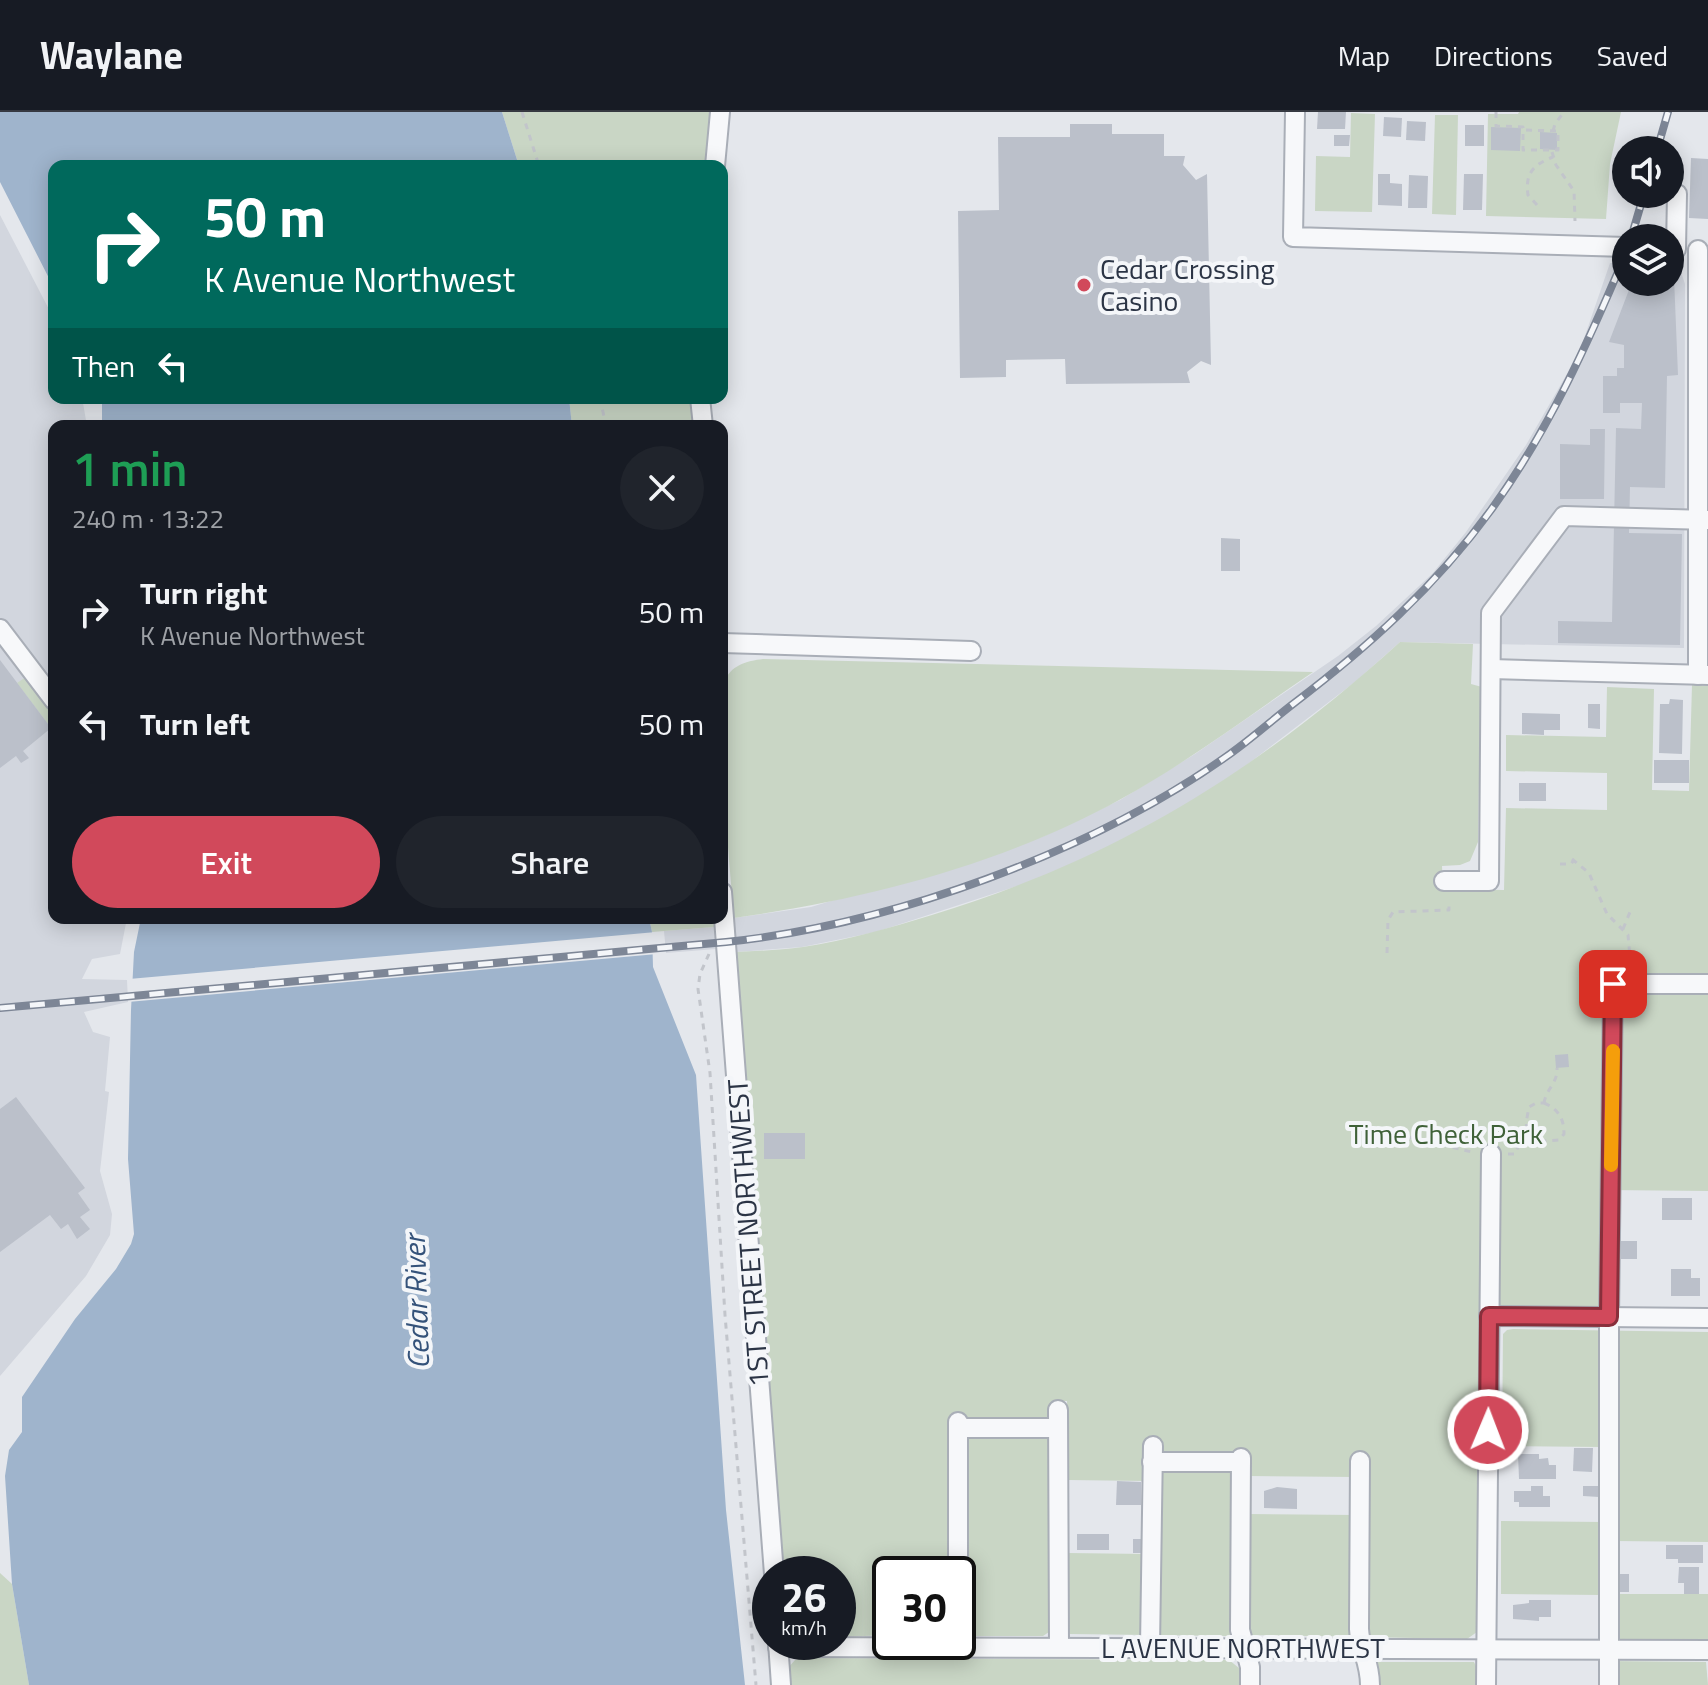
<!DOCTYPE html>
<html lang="en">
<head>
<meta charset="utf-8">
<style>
	body { margin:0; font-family:"Titillium Web",sans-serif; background:#20242c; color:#f1f3f6; height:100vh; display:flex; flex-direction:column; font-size:30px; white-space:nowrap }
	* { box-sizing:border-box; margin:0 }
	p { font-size:26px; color:#9ea1a6 }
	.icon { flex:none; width:44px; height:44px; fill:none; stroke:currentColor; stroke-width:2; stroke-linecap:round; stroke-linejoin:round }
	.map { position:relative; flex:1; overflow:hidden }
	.panel { position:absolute; left:48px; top:308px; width:680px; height:504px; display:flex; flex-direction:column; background:#171b24; border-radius:16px; box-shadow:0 4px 20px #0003 }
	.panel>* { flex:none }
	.hud { position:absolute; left:48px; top:48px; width:680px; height:244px; border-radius:16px; box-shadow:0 4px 20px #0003; background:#00695c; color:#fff; overflow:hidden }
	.fabs { position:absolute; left:1612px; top:24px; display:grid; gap:16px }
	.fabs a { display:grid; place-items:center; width:72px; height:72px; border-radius:50%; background:#171b24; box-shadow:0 4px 20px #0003; font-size:40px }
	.speed { position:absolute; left:752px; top:1444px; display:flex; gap:16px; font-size:40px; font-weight:700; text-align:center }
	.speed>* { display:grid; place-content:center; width:104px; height:104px; border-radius:50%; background:#171b24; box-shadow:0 4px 20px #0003; line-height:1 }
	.speed small { font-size:20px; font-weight:400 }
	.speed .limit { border:4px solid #111; border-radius:12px; background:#fff; color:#111 }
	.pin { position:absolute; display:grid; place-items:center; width:68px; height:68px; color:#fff; margin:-34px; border-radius:16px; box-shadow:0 4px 12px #0006 }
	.me { position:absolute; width:88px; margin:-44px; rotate:1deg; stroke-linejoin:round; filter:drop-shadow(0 0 6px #0008) }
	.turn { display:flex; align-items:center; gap:28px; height:168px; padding:0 24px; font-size:36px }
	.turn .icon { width:104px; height:104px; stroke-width:2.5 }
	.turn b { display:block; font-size:56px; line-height:68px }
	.then { display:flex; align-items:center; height:76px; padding:0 24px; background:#0003; gap:16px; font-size:30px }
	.round { display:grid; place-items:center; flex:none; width:84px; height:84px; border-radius:42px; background:#20242c }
	.overview { display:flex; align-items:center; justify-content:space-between; height:136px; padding:0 24px }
	h1 { font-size:48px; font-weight:600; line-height:60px; color:#1e9e55 }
	.cta { display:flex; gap:16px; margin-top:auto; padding:16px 24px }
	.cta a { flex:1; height:92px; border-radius:48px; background:#d1495b; color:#fff; font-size:32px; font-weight:600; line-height:92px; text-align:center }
	.cta a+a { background:#20242c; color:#f1f3f6 }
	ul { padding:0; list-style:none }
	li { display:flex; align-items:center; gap:24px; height:112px; padding:0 24px }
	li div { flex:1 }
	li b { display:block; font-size:30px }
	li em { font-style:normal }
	header { display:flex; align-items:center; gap:48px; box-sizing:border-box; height:112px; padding:0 40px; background:#171b24; border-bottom:2px solid #363941 }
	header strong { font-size:38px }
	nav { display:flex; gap:44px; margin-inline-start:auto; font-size:28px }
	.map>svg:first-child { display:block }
</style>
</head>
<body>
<header>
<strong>Waylane</strong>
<nav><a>Map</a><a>Directions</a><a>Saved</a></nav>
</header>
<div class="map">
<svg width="1708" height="1573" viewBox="0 0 1708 1573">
	<rect width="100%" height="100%" fill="#e4e7ec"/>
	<!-- built -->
	<g fill="#d2d6de">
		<polygon points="0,103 54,207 54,286 88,286 88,290 83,291 87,314 54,314 54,806 127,806 120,842 92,847 82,867 127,868 128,890 84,900 93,920 110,925 105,979 109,980 100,1059 112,1102 110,1123 86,1164 0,1264"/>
		<polygon points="1610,151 1626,151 1626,170 1670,170 1670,153 1673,154 1680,157 1685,172 1684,536 1400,530 1355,570 1244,655 1186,694 1100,740 1039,767 876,820 802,835 736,840 734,806 811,795 1042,725 1120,688 1195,642 1338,544 1376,514 1432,462 1466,420 1526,333 1579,241"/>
		<polygon points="714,815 716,837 666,841 664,819"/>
	</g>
	<!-- green -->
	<g fill="#c9d6c5">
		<polygon points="502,0 720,0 715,54 519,54"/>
		<polygon points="1519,0 1621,0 1610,52 1606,107 1486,104 1488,2 1518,2"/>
		<polygon points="1351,1 1375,2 1372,100 1315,99 1316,44 1350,45"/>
		<polygon points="1435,3 1458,3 1456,103 1432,102"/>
		<polygon points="569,286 700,286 703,314 572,314"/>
		<path d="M1400 530 1473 532 1471 572 1482 575 1485 669 1479 670 1478 730 1470 749 1460 753 1442 754 1443 777 1504 778 1506 696 1607 698V661L1506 659V623L1606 625 1607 575 1654 577 1652 678 1689 679 1692 573 1708 574V1079L1607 1078 1604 1190 1599 1194H1479L1477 1520 1467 1527 1251 1523 1248 1519V1402L1356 1403V1365L1248 1364 1232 1521 1229 1524 1070 1522 1066 1517 1067 1441 1147 1442V1369L1068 1368 1067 1289H1052L1049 1520 1043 1524H973L968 1522 964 1513 967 1308 949 1462H890V1523L838 1525V1462H783L736 840C758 839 781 838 803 835 847 828 890 816 932 803 1116 747 1258 659 1400 530Z"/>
		<path d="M763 547 1313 560C1250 603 1188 650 1121 687 1001 753 868 787 734 806 729 746 723 686 723 627 723 609 719 588 724 571 730 553 747 549 763 547Z"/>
		<polygon points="26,565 54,602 54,616 51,616 17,571"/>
		<polygon points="649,806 714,806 714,815 652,820"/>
		<polygon points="1513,1217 1708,1220 1708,1430 1615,1429 1615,1482 1708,1482 1708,1528 1602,1528 1602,1483 1501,1482 1501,1409 1603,1410 1603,1335 1502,1334 1503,1222 1507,1218"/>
		<polygon points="0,1461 12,1472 29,1573 0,1573"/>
		<polygon points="802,1546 1229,1548 1239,1556 1239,1573 790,1573 788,1556 795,1548"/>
		<polygon points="1605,1549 1706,1550 1708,1573 1604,1573"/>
		<polygon points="1365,1550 1474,1550 1476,1554 1476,1573 1365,1573"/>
	</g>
	<!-- water -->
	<g fill="#9fb4cc">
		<polygon points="0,0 502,0 519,54 54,54 54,176 0,70"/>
		<polygon points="102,286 569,286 572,314 102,314"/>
		<polygon points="141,806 649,806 652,820 653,855 696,963 726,1398 745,1573 29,1573 12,1472 5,1364 9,1338 22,1320 22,1285 75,1207 116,1157 131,1132 134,1122 128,1047 131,898 134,840"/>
	</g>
	<!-- pier -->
	<polygon fill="#e4e7ec" points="656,820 657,842 128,890 129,867"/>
	<!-- building -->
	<g fill="#bbc0ca">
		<polygon points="1318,0 1346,0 1345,17 1317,17"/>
		<polygon points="1384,5 1402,6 1401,25 1383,24"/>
		<polygon points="1407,9 1426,10 1425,29 1406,28"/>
		<polygon points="1070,12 1112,12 1112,22 1164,22 1164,44 1185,44 1183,53 1196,68 1207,62 1211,253 1201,249 1187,260 1190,271 1066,272 1065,247 1006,248 1006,265 960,266 958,99 999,98 998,25 1070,25"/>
		<rect x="1465" y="13" width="19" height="21"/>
		<polygon points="1491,15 1521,16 1520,39 1491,38"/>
		<polygon points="1540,20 1557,21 1557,38 1540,37"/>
		<polygon points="1334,23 1350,23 1349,34 1334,34"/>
		<polygon points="1691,46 1708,47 1708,107 1689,106"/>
		<polygon points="1378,62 1390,62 1390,71 1402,72 1402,94 1378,93"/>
		<polygon points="1464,62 1483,62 1482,98 1463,98"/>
		<polygon points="1409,63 1428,64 1427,96 1408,96"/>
		<polygon points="1670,165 1674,165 1678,263 1667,264 1665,376 1630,375 1629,421 1682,422 1680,533 1558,531 1558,509 1612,510 1616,316 1641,317 1642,291 1620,291 1620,301 1603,301 1603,264 1617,264 1617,256 1624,256 1624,233 1609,230 1632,170 1670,170"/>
		<polygon points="1590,317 1605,317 1604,387 1560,387 1560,332 1590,333"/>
		<polygon points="1221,426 1240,427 1240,459 1221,459"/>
		<polygon points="0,548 51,616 23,639 29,646 21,651 16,644 0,656"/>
		<polygon points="1670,587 1683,588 1682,642 1659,641 1660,592 1669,592"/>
		<polygon points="1588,592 1600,592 1600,617 1588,616"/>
		<polygon points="1522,601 1560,602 1560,618 1544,618 1544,623 1522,622"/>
		<rect x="1654" y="648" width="35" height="23"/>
		<rect x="1519" y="671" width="27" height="18"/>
		<polygon points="1568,942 1569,955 1556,956 1555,943"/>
		<polygon points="16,985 85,1076 78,1081 90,1098 80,1105 90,1117 77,1127 68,1112 61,1117 50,1103 0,1140 0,997"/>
		<rect x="764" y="1021" width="41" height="26"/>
		<rect x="1662" y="1086" width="30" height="22"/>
		<rect x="1621" y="1129" width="16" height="18"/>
		<polygon points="1671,1157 1691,1157 1691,1166 1700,1166 1700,1184 1671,1184"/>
		<polygon points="1574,1336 1593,1336 1592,1360 1573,1359"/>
		<polygon points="1518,1342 1539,1342 1539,1347 1548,1346 1549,1353 1556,1353 1556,1367 1519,1367"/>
		<polygon points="1117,1369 1141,1370 1141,1393 1116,1393"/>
		<polygon points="1531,1374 1543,1374 1543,1384 1550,1384 1550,1395 1519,1395 1519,1390 1514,1390 1514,1379 1531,1379"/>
		<polygon points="1583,1374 1599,1374 1599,1385 1583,1384"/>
		<polygon points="1277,1375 1297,1377 1297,1397 1264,1396 1264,1379"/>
		<rect x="1077" y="1422" width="32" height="16"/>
		<rect x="1133" y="1427" width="11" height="14"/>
		<polygon points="1666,1433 1703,1433 1703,1451 1678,1451 1678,1447 1666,1447"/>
		<polygon points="1679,1455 1699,1455 1699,1482 1684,1482 1684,1471 1678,1471"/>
		<rect x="1614" y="1462" width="15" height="18"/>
		<polygon points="1529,1488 1551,1488 1551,1505 1539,1505 1539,1509 1513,1507 1513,1493 1529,1491"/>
	</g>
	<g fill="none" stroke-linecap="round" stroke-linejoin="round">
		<!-- minor casing -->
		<g stroke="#a9aeb7" stroke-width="22">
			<g id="minor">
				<polyline points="1295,0 1293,125 1626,135"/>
				<polyline points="715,54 720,0"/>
				<polyline points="1676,137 1677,82"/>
				<polyline points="700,286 703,314"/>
				<polyline points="0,517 54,588"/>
				<polyline points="722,531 971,539"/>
				<polyline points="1491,557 1708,563"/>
				<polyline points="1698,563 1698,138"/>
				<polyline points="1444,769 1489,769 1491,501 1564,404 1708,408"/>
				<polyline points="722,780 774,1462"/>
				<polyline points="1489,1204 1708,1206"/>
				<polyline points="1058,1298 1059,1535"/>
				<polyline points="958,1316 1058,1316"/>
				<polyline points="1241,1346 1240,1518 1250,1555 1250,1573"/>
				<path d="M1360 1349 1359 1517C1360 1538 1370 1549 1370 1573"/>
				<polyline points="1152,1350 1241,1350"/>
				<polyline points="958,1462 958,1310"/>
				<polyline points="778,1530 781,1573"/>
				<polyline points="778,1535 1708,1538"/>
				<polyline points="1150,1535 1153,1334"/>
				<polyline points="1486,1573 1491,1042"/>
				<polyline points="1609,1573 1609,1205 1613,872 1708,872"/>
			</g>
		</g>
		<!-- path -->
		<g stroke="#c2c5cb" stroke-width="3" stroke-dasharray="6 6" stroke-linecap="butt">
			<polyline points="522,0 539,54"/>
			<polyline points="1496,0 1496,14 1523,15 1523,38 1558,38 1558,19 1523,18"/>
			<polyline points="1553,19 1555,12 1564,0"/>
			<polyline points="1552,40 1556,53 1574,79 1575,109"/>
			<path d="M1537 93 1528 83C1525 61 1533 53 1553 45"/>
			<polyline points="600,286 606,314"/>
			<polyline points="1572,747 1589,761 1607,802 1628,823 1631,856"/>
			<polyline points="1560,752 1571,752 1574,748"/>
			<polyline points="1623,817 1630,800"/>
			<polyline points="1387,841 1388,808 1393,800 1449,798 1449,792"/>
			<polyline points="709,842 700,862 698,877 710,961 725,1203 756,1573"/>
			<path d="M1544 991C1558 997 1564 1006 1564 1022L1559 1028 1543 1029 1528 1022 1526 1011 1529 995 1536 991Z"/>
			<path d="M1544 991C1546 977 1558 971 1557 956"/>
			<polyline points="1371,1016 1476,1041"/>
			<polyline points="1508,1042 1515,1042 1520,1030 1528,1022"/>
		</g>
		<!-- minor -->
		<use href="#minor" stroke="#f7f8fa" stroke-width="18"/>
		<!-- rail casing -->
		<g stroke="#7d8696" stroke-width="8">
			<g id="rail">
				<polyline points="1657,38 1668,0"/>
				<polyline points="1631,126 1644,82"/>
				<path d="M0 896 726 830C890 813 1092 740 1227 644 1250 628 1271 609 1293 592 1369 534 1435 475 1491 398 1549 318 1588 231 1626 141"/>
			</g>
		</g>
		<!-- rail -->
		<use href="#rail" stroke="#f4f6f9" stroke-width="5" stroke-dasharray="15" stroke-linecap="butt"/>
	</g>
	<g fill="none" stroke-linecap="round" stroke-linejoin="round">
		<!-- route casing -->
		<g stroke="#882f3b" stroke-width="20">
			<polyline id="route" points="1488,1318 1489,1204 1609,1205 1613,872"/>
		</g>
		<!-- route -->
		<use href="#route" stroke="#d1495b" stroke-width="14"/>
		<!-- slow -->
		<polyline stroke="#f59e0b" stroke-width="14" points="1611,1053 1613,939"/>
	</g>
	<!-- markers -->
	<circle fill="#d1495b" stroke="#f4f6f9" stroke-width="3" cx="1084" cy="173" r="8"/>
	<g text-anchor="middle" stroke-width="8" stroke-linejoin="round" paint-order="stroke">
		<!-- poi labels -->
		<g font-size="28" fill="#2b3445" stroke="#f4f6f9" text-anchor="start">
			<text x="1100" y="167">Cedar Crossing<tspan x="1100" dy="32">Casino</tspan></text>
		</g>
		<!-- park labels -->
		<g font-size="28" fill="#3f6138" stroke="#f4f6f9">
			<text x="1446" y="1032">Time Check Park</text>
		</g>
		<!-- street labels -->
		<g font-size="28" fill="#2b3445" stroke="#f4f6f9">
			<text transform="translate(748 1121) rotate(-94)" y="10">1ST STREET NORTHWEST</text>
			<text x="1243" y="1546">L AVENUE NORTHWEST</text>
		</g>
		<!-- water labels -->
		<g font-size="30" font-style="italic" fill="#34527a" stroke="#f4f6f9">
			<text transform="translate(417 1190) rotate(-92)" y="10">Cedar River</text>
		</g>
	</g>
</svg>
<div class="fabs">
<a><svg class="icon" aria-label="sound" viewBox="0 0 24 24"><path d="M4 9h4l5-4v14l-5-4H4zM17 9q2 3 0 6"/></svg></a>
<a><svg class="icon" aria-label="layers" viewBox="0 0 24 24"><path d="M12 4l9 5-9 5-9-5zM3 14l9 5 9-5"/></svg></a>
</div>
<div class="speed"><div>26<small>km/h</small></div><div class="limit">30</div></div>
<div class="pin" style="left:1613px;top:872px;background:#d93025"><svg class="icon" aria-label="arrive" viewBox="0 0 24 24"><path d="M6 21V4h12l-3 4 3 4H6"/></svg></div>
<svg class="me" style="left:1488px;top:1318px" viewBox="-20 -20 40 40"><circle r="17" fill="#d1495b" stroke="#fff" stroke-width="3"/><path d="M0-11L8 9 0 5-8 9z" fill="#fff"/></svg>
<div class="hud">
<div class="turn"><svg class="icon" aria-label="right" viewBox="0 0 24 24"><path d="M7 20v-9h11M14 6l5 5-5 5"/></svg><div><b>50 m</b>K Avenue Northwest</div></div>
<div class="then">Then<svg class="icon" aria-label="left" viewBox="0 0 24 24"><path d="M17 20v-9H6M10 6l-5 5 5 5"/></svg></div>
</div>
<section class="panel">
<div class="overview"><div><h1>1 min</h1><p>240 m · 13:22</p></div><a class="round"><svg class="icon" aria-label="close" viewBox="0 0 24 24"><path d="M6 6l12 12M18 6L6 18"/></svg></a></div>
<ul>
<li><svg class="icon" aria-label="right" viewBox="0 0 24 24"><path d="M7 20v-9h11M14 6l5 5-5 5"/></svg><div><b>Turn right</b><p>K Avenue Northwest</p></div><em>50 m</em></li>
<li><svg class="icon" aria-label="left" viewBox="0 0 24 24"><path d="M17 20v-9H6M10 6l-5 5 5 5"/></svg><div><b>Turn left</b></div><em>50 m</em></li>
</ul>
<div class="cta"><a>Exit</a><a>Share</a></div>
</section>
</div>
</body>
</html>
